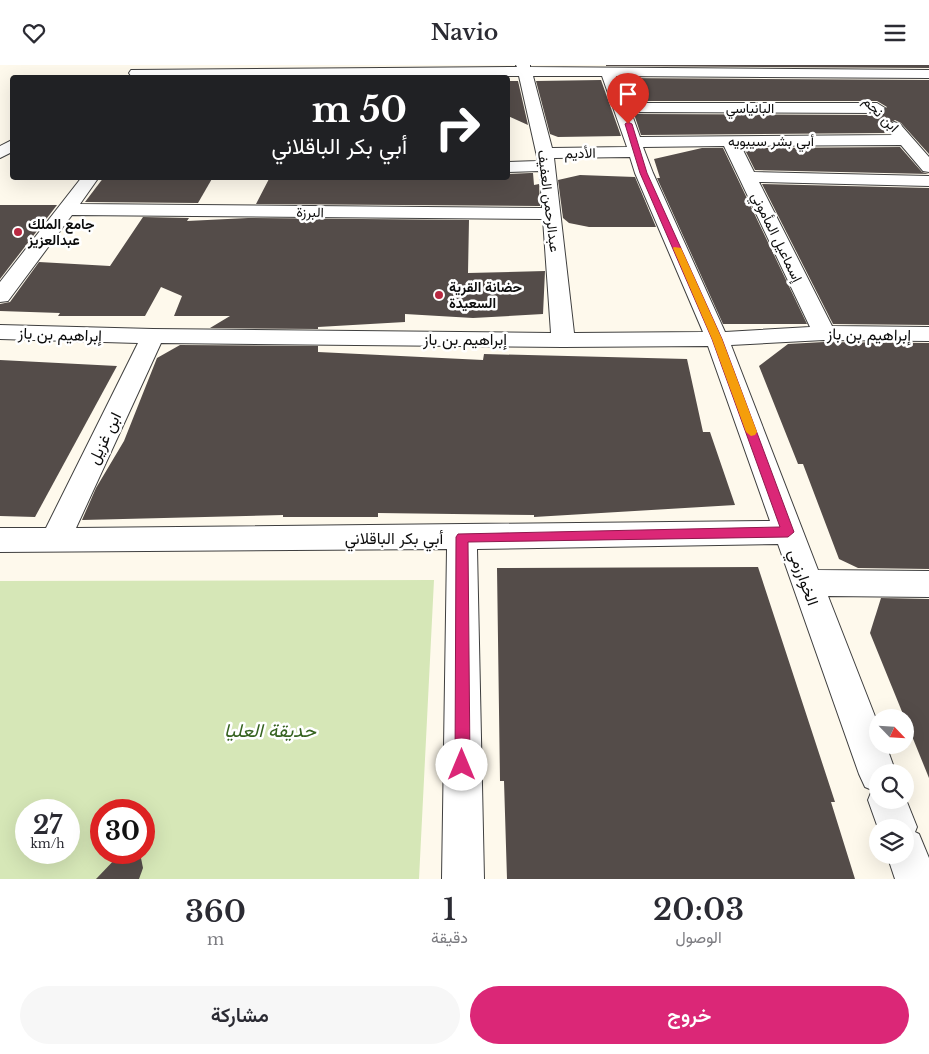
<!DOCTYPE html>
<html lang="ar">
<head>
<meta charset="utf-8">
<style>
	body { margin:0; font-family:"Libre Baskerville",Vazirmatn,serif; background:#f7f7f7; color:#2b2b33; direction:rtl; height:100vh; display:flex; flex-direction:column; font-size:19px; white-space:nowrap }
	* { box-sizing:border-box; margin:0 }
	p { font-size:16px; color:#7c7c81 }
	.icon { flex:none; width:28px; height:28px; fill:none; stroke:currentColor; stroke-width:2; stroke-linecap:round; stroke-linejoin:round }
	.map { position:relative; height:814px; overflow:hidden; direction:ltr }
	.drawer { display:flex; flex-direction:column; background:#fff; flex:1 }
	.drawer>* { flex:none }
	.guide { position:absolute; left:10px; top:10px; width:500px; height:105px; border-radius:5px; box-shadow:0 5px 20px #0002; direction:rtl; background:#202124; color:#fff; overflow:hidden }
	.needle { width:32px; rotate:115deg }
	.buttons { position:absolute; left:869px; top:644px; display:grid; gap:10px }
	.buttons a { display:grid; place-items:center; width:45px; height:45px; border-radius:50%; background:#fff; box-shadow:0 5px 20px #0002; font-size:25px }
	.speed { position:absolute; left:15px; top:734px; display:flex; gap:10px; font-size:25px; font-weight:700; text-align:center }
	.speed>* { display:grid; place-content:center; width:65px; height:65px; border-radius:50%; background:#fff; box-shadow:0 5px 20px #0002; line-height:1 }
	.speed small { font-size:12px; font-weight:400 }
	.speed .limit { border:8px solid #d22; background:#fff; color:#111 }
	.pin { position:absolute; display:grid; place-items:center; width:42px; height:42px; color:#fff; margin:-51px -21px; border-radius:50% 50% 50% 0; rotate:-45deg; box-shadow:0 0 5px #0007 }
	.pin .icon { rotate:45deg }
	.me { position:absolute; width:55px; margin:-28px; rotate:0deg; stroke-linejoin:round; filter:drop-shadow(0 0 4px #0008) }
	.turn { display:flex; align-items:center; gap:18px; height:105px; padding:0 20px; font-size:22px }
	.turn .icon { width:65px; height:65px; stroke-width:2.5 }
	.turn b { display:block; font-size:35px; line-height:42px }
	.eta { display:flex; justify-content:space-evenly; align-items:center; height:85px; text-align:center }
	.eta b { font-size:30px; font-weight:600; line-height:35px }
	.primary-button { display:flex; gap:10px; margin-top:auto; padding:10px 20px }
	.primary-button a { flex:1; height:58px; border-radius:30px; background:#db2777; color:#fff; font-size:20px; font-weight:600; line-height:58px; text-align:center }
	.primary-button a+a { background:#f7f7f7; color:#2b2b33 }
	header { display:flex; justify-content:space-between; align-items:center; height:65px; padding:0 20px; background:#fff; font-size:22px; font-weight:600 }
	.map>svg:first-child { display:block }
</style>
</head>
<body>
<header><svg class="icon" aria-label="menu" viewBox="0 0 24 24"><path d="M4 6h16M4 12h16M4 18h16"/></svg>Navio<svg class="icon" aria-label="heart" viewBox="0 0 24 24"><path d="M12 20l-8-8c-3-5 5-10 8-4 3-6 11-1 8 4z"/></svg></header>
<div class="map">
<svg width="929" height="814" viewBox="0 0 929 814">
	<rect width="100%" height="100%" fill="#fef9ec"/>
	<!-- green -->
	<path fill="#d6e7b7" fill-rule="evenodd" d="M434 515 419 814H0V516ZM26 745H69V788H26ZM101 745H144V788H101Z"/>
	<!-- building -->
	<g fill="#544c49">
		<polygon points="606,0 929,0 929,3 606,1"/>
		<polygon points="619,13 929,15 929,89 901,58 895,55 884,62 889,68 641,70 634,49 877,50 887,42 877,36 629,36"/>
		<polygon points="601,15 621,71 558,72 550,69 536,16"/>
		<polygon points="508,16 518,16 528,60 508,51"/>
		<polygon points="900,82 922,107 929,109 755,105 744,83"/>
		<polygon points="702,83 723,83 807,259 723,259 657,113 660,113 654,94"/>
		<polygon points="530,108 533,108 534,120 539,119 540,141 256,139 270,112 508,112 508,109"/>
		<polygon points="580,110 635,112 656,162 589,162 569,158 563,153 558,115"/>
		<polygon points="104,112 213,112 198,138 85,137"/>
		<polygon points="762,119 929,123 929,260 833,259"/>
		<polygon points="0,140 57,140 0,214"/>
		<polygon points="143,152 189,153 187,156 248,153 469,155 468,208 545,206 543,249 473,253 405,249 405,257 318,262 318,264 210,263 230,251 174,251 182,231 161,222 145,251 58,251 60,248 0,246 0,239 10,237 39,197 110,201"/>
		<polygon points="824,277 929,278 929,504 858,503 839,494 803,399 798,399 759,301 788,279"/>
		<polygon points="180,280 318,281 318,287 483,295 484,289 687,294 703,367 710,367 735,440 534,452 534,450 378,448 378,452 283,452 283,450 82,455 96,423 124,376 157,293"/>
		<polygon points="0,295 117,301 35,452 0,451"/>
		<polygon points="758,502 835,737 831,737 855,814 507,814 504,716 500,716 497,503"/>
		<polygon points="881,533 929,534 929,713 870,568"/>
		<polygon points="130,788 141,793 143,803 139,814 96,814 119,790"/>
	</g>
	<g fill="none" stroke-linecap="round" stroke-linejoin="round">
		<!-- street casing -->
		<g stroke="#3f3f3f" stroke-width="2">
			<g id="street">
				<path d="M516 0H530V2L929 5V13L616 11 628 38H877L885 43 877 48 631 47 640 72 893 70 886 62 894 57 900 59 929 92V107L923 106 901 80 741 81 754 107 929 111V121L759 117 832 261 929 262V276L824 275 731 280 818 505 929 506V532L828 531 878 659V680H886L896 708H878V735H905V732L917 762 915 767 919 769 929 793V814H895L887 790H905V762L878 763 868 735 872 725 865 722 859 709 778 479 477 484 484 814H442L447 484 0 487V463H46L138 278 0 274V260L153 264 551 268 543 154 72 150 8 236 0 237V217L82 112H99L80 139 542 143 540 106 508 107V97L538 96 519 11 136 12 131 11 129 8 131 5 517 2ZM533 11H602L627 82 552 83ZM724 81 810 262 725 267 653 108 643 82ZM630 92 635 108 703 267 574 268 554 93ZM161 278 563 282 708 281 770 456 76 463Z"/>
				<polygon points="12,75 12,87 0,93 0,81"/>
			</g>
		</g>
		<!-- street -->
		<use href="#street" fill="#fff" fill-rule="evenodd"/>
	</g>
	<!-- route -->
	<polygon fill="#db2777" stroke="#8e194d" points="628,57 632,59 647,108 722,274 794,467 788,472 468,477 470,700 468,706 462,708 457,706 455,700 456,472 458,469 780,462 712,274 640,108 625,59"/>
	<!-- slow -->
	<polygon fill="#f59e0b" points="674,182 681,183 722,274 757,367 755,370 751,371 746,367 712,274 673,183"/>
	<!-- markers -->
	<g fill="#b82941" stroke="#fff" stroke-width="2">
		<circle cx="18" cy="167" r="5"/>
		<circle cx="439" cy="230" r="5"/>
	</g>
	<g text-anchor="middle" stroke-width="5" stroke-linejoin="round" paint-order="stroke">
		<!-- far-street labels -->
		<g font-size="14" fill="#0c0c0c" stroke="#fff">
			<text x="750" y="48">البانياسي</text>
			<text transform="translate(881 49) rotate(45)" y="5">ابن نجم</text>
			<text x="771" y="81">أبي بشر سيبويه</text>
			<text transform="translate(580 88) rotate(-1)" y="5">الأديم</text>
			<text transform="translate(549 136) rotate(83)" y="5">عبدالرحمن العفيف</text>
			<text transform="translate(310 147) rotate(1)" y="5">البرزة</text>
			<text transform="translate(777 172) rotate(64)" y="5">إسماعيل المأموني</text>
		</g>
		<!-- far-poi labels -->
		<g font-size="14" font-weight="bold" fill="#0c0c0c" stroke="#fff" text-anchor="start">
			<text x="28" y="164">جامع الملك<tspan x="28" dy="16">عبدالعزيز</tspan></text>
			<text x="449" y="227">حضانة القرية<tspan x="449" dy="16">السعيدة</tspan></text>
		</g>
		<!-- street labels -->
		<g font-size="16" fill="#0c0c0c" stroke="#fff">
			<text transform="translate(60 269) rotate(2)" y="6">إبراهيم بن باز</text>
			<text transform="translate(869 269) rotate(1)" y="6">إبراهيم بن باز</text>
			<text x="465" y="280">إبراهيم بن باز</text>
			<text transform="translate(104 373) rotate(-64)" y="6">ابن غزيل</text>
			<text x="394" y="479">أبي بكر الباقلاني</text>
			<text transform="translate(804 512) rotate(70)" y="6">الخوارزمي</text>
		</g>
		<!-- near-park labels -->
		<g font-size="19" font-style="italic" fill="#35621f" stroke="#fff">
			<text x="270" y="672">حديقة العليا</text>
		</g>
	</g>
</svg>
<div class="buttons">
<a><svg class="needle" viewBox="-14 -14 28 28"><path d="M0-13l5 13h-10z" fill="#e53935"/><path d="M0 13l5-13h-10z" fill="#7c7c81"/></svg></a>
<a><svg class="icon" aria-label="search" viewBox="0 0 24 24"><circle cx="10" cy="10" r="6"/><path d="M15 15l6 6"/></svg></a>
<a><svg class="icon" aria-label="layers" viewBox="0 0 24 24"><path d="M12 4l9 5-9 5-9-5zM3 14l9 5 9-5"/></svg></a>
</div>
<div class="speed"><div>27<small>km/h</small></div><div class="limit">30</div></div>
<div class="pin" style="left:628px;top:59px;background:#d93025"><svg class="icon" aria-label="arrive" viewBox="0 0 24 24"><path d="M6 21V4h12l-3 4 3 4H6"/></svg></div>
<svg class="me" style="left:462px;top:700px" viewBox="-20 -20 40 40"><circle r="19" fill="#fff"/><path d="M0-13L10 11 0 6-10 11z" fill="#db2777"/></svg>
<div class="guide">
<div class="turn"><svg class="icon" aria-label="right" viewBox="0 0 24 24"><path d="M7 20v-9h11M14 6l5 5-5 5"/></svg><div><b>50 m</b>أبي بكر الباقلاني</div></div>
</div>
</div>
<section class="drawer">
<div class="eta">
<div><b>20:03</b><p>الوصول</p></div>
<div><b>1</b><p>دقيقة</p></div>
<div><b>360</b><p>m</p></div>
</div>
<div class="primary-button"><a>خروج</a><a>مشاركة</a></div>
</section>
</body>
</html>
